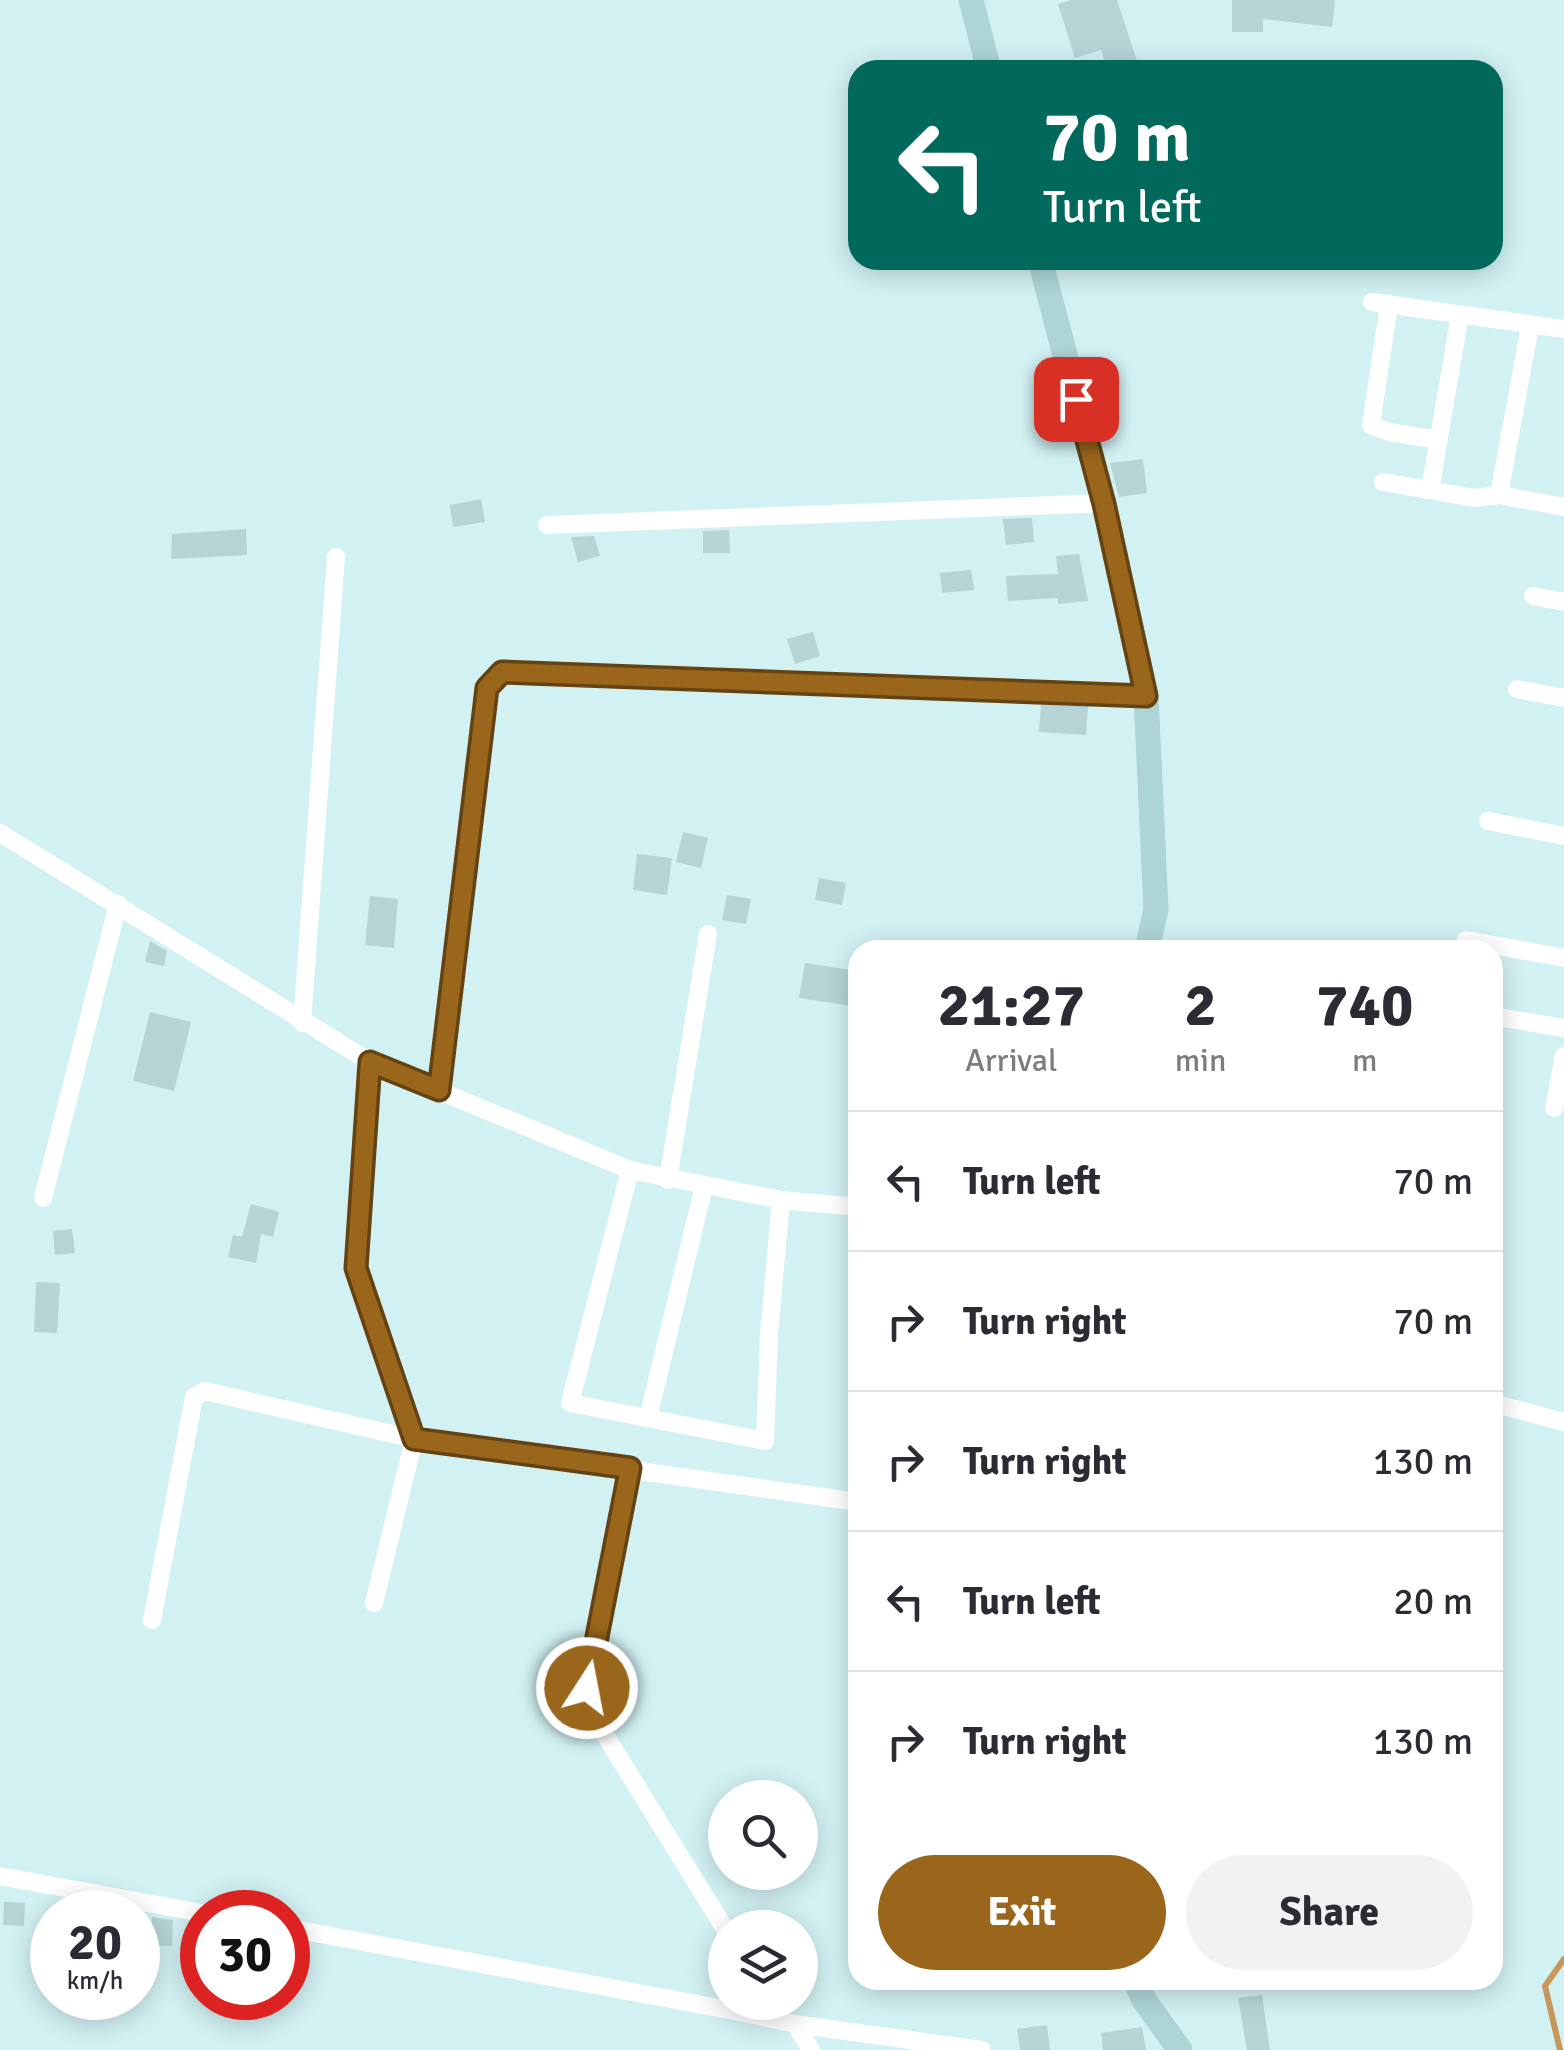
<!DOCTYPE html>
<html lang="en">
<head>
<meta charset="utf-8">
<style>
	body { margin:0; font-family:Signika,sans-serif; background:#f2f2f3; color:#2b2b33; height:100vh; display:flex; flex-direction:column; font-size:38px; white-space:nowrap }
	* { box-sizing:border-box; margin:0 }
	p { font-size:32px; color:#7c7c81 }
	.icon { flex:none; width:55px; height:55px; fill:none; stroke:currentColor; stroke-width:2; stroke-linecap:round; stroke-linejoin:round }
	.map { position:relative; flex:1; overflow:hidden }
	.drawer { position:absolute; left:848px; top:940px; width:655px; height:1050px; display:flex; flex-direction:column; background:#fff; border-radius:30px; box-shadow:0 5px 25px #0003 }
	.drawer>* { flex:none }
	.hud { position:absolute; left:848px; top:60px; width:655px; height:210px; border-radius:30px; box-shadow:0 5px 25px #0003; background:#00695c; color:#fff; overflow:hidden }
	.buttons { position:absolute; left:708px; top:1780px; display:grid; gap:20px }
	.buttons a { display:grid; place-items:center; width:110px; height:110px; border-radius:50%; background:#fff; box-shadow:0 5px 25px #0003; font-size:50px }
	.speed { position:absolute; left:30px; top:1890px; display:flex; gap:20px; font-size:50px; font-weight:700; text-align:center }
	.speed>* { display:grid; place-content:center; width:130px; height:130px; border-radius:50%; background:#fff; box-shadow:0 5px 25px #0003; line-height:1 }
	.speed small { font-size:25px; font-weight:400 }
	.speed .limit { border:15px solid #d22; background:#fff; color:#111 }
	.pin { position:absolute; display:grid; place-items:center; width:85px; height:85px; color:#fff; margin:-42px; border-radius:20px; box-shadow:0 5px 15px #0006 }
	.me { position:absolute; width:110px; margin:-55px; rotate:11deg; stroke-linejoin:round; filter:drop-shadow(0 0 8px #0008) }
	.turn { display:flex; align-items:center; gap:35px; height:210px; padding:0 30px; font-size:45px }
	.turn .icon { width:130px; height:130px; stroke-width:2.5 }
	.turn b { display:block; font-size:70px; line-height:85px }
	.eta { display:flex; justify-content:space-evenly; align-items:center; height:170px; text-align:center }
	.eta b { font-size:60px; font-weight:700; line-height:70px }
	.action { display:flex; gap:20px; margin-top:auto; padding:20px 30px }
	.action a { flex:1; height:115px; border-radius:60px; background:#9a661c; color:#fff; font-size:40px; font-weight:700; line-height:115px; text-align:center }
	.action a+a { background:#f2f2f3; color:#2b2b33 }
	ul { padding:0; list-style:none }
	li { display:flex; align-items:center; gap:30px; height:140px; padding:0 30px; border-top:2px solid #e1e1e2 }
	li div { flex:1 }
	li b { display:block; font-size:38px }
	li em { font-style:normal }
	.map>svg:first-child { display:block }
</style>
</head>
<body>
<div class="map">
<svg width="1564" height="2050" viewBox="0 0 1564 2050">
	<rect width="100%" height="100%" fill="#d2f1f3"/>
	<g fill="none" stroke-linecap="round" stroke-linejoin="round">
		<!-- stream -->
		<polyline stroke="#c8965a" stroke-width="6" points="1560,2050 1545,1986 1564,1959"/>
	</g>
	<!-- building -->
	<g fill="#b6d4d6">
		<polygon points="1071,0 1117,0 1140,70 1108,70 1101,50 1075,58 1058,4"/>
		<polygon points="1232,0 1335,0 1332,27 1263,19 1263,32 1232,32"/>
		<polygon points="1143,459 1147,493 1119,497 1110,463"/>
		<polygon points="481,499 485,522 453,527 450,505"/>
		<polygon points="1032,518 1034,542 1006,545 1003,519"/>
		<polygon points="246,529 247,555 171,559 172,534"/>
		<polygon points="729,530 730,553 703,553 703,531"/>
		<polygon points="594,536 600,556 578,562 571,537"/>
		<polygon points="1079,554 1088,601 1058,604 1058,598 1008,601 1006,576 1058,574 1056,556"/>
		<polygon points="971,570 974,590 942,593 940,573"/>
		<polygon points="813,632 820,656 795,664 787,639"/>
		<polygon points="1041,705 1088,706 1086,735 1039,732"/>
		<polygon points="683,832 708,838 701,868 676,862"/>
		<polygon points="637,854 672,858 667,895 633,890"/>
		<polygon points="819,878 846,883 842,905 815,900"/>
		<polygon points="727,895 751,899 746,924 722,920"/>
		<polygon points="370,896 398,899 394,948 365,945"/>
		<polygon points="150,941 167,951 164,966 145,962"/>
		<polygon points="805,963 858,971 858,1007 799,998"/>
		<polygon points="150,1012 191,1022 174,1091 133,1081"/>
		<polygon points="251,1204 279,1212 273,1237 261,1234 256,1263 228,1257 233,1235 242,1237"/>
		<polygon points="72,1229 75,1253 55,1255 53,1231"/>
		<polygon points="36,1282 60,1283 57,1333 34,1332"/>
		<polygon points="4,1902 25,1903 24,1926 3,1925"/>
		<polygon points="152,1917 173,1920 172,1946 151,1945"/>
		<polygon points="1262,1995 1270,2050 1247,2050 1238,1998"/>
		<polygon points="1047,2025 1050,2050 1020,2050 1017,2029"/>
		<polygon points="1142,2027 1146,2050 1103,2050 1101,2033"/>
	</g>
	<g fill="none" stroke-linecap="round" stroke-linejoin="round">
		<!-- street -->
		<g stroke="#fff" stroke-width="18">
			<polyline points="1372,302 1564,329"/>
			<polyline points="1389,305 1371,425 1389,432 1439,440"/>
			<polyline points="1383,482 1474,498 1499,495 1564,507"/>
			<polyline points="1430,490 1460,315"/>
			<polyline points="1499,495 1530,326"/>
			<polyline points="547,525 1104,503"/>
			<polyline points="1533,596 1564,602"/>
			<polyline points="1517,689 1564,698"/>
			<polyline points="1488,821 1564,836"/>
			<polyline points="0,833 370,1062 630,1170 781,1200 858,1207"/>
			<polyline points="1466,940 1564,958"/>
			<polyline points="1492,1016 1564,1028"/>
			<polyline points="302,1023 336,557"/>
			<polyline points="370,1062 356,1268 414,1439 858,1502"/>
			<polyline points="439,1090 487,688 502,672 1146,696"/>
			<polyline points="1554,1108 1564,1056"/>
			<polyline points="630,1170 570,1403 765,1441 769,1334 781,1200"/>
			<polyline points="668,1180 708,934"/>
			<polyline points="43,1198 118,904"/>
			<polyline points="1492,1403 1564,1422"/>
			<polyline points="648,1418 704,1186"/>
			<polyline points="631,1467 587,1688 589,1709 725,1929"/>
			<polyline points="152,1620 194,1397 205,1391 414,1439 374,1603"/>
			<polyline points="0,1876 202,1913"/>
			<polyline points="288,1928 735,2011"/>
			<polyline points="735,2003 735,2011 795,2024 982,2050"/>
			<polyline points="795,2024 811,2050"/>
		</g>
		<!-- secondary -->
		<g stroke="#add4d6" stroke-width="25">
			<polyline points="971,0 989,70"/>
			<polyline points="1040,260 1104,503 1146,696 1156,909 1147,950"/>
			<polyline points="1135,1980 1144,2000 1180,2050"/>
		</g>
	</g>
	<g fill="none" stroke-linecap="round" stroke-linejoin="round">
		<!-- route casing -->
		<g stroke="#644212" stroke-width="25">
			<polyline id="route" points="587,1688 630,1468 414,1439 356,1268 370,1062 439,1090 487,688 502,672 1146,696 1104,504 1076,399"/>
		</g>
		<!-- route -->
		<use href="#route" stroke="#9a661c" stroke-width="18"/>
	</g>
</svg>
<div class="buttons">
<a><svg class="icon" aria-label="search" viewBox="0 0 24 24"><circle cx="10" cy="10" r="6"/><path d="M15 15l6 6"/></svg></a>
<a><svg class="icon" aria-label="layers" viewBox="0 0 24 24"><path d="M12 4l9 5-9 5-9-5zM3 14l9 5 9-5"/></svg></a>
</div>
<div class="speed"><div>20<small>km/h</small></div><div class="limit">30</div></div>
<div class="pin" style="left:1076px;top:399px;background:#d93025"><svg class="icon" aria-label="arrive" viewBox="0 0 24 24"><path d="M6 21V4h12l-3 4 3 4H6"/></svg></div>
<svg class="me" style="left:587px;top:1688px" viewBox="-20 -20 40 40"><circle r="17" fill="#9a661c" stroke="#fff" stroke-width="3"/><path d="M0-11L8 9 0 5-8 9z" fill="#fff"/></svg>
<div class="hud">
<div class="turn"><svg class="icon" aria-label="left" viewBox="0 0 24 24"><path d="M17 20v-9H6M10 6l-5 5 5 5"/></svg><div><b>70 m</b>Turn left</div></div>
</div>
<section class="drawer">
<div class="eta">
<div><b>21:27</b><p>Arrival</p></div>
<div><b>2</b><p>min</p></div>
<div><b>740</b><p>m</p></div>
</div>
<ul>
<li><svg class="icon" aria-label="left" viewBox="0 0 24 24"><path d="M17 20v-9H6M10 6l-5 5 5 5"/></svg><div><b>Turn left</b></div><em>70 m</em></li>
<li><svg class="icon" aria-label="right" viewBox="0 0 24 24"><path d="M7 20v-9h11M14 6l5 5-5 5"/></svg><div><b>Turn right</b></div><em>70 m</em></li>
<li><svg class="icon" aria-label="right" viewBox="0 0 24 24"><path d="M7 20v-9h11M14 6l5 5-5 5"/></svg><div><b>Turn right</b></div><em>130 m</em></li>
<li><svg class="icon" aria-label="left" viewBox="0 0 24 24"><path d="M17 20v-9H6M10 6l-5 5 5 5"/></svg><div><b>Turn left</b></div><em>20 m</em></li>
<li><svg class="icon" aria-label="right" viewBox="0 0 24 24"><path d="M7 20v-9h11M14 6l5 5-5 5"/></svg><div><b>Turn right</b></div><em>130 m</em></li>
</ul>
<div class="action"><a>Exit</a><a>Share</a></div>
</section>
</div>
</body>
</html>
